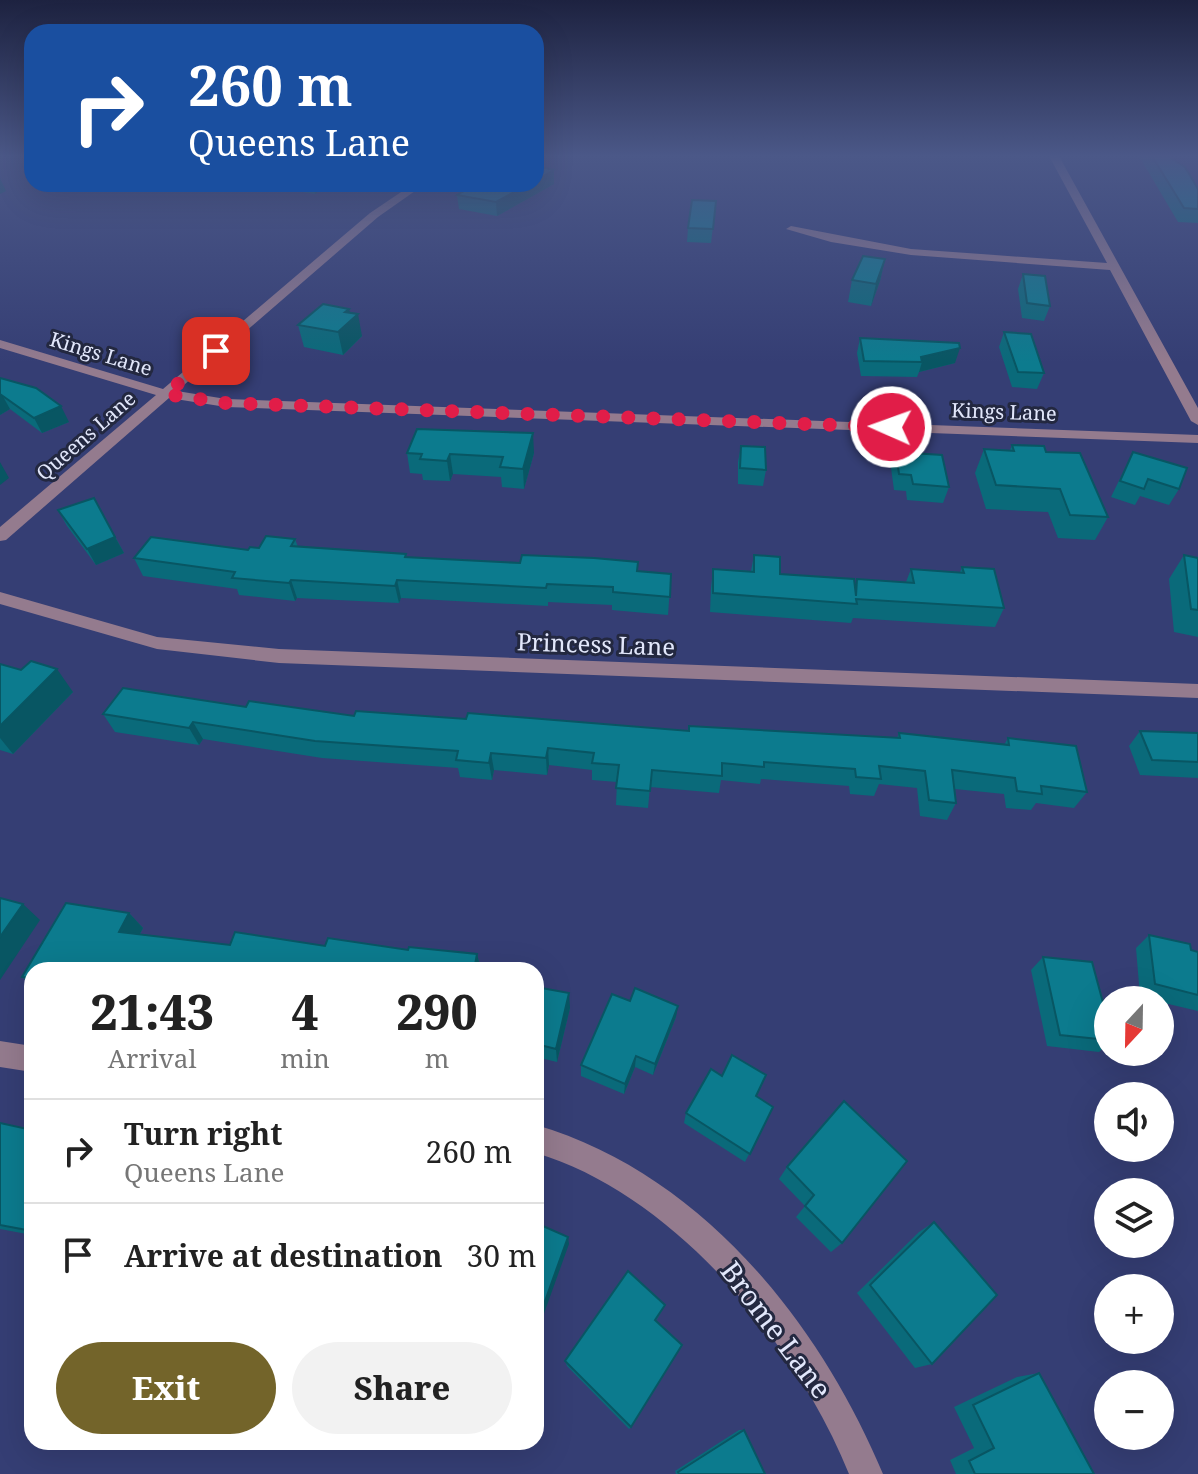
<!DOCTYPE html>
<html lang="en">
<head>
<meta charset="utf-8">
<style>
	body { margin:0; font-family:"Noto Serif",serif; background:#f2f2f2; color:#222; height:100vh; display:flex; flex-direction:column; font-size:30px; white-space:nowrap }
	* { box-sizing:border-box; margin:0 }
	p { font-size:26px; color:#767676 }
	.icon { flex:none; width:44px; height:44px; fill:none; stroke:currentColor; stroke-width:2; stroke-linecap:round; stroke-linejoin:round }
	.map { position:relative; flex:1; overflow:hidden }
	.drawer { position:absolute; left:24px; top:962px; width:520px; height:488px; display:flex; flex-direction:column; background:#fff; border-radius:24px; box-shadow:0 8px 32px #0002 }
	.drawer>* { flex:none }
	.guide { position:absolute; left:24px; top:24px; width:520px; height:168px; border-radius:24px; box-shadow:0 8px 32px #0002; background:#1a4fa0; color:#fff; overflow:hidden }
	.needle { width:52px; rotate:202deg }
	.controls { position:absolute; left:1094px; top:986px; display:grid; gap:16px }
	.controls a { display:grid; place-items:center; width:80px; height:80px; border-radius:50%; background:#fff; box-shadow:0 8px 32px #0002; font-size:40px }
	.pin { position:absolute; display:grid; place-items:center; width:68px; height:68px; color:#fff; margin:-34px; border-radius:16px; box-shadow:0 4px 12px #0006 }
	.me { position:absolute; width:88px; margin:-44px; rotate:272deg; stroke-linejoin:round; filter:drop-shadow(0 0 6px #0008) }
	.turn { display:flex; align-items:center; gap:28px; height:168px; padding:0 32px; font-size:36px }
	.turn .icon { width:104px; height:104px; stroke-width:2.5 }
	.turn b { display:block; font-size:56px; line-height:68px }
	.eta { display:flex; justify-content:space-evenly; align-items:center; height:136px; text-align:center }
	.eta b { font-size:48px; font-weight:800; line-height:56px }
	.primary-button { display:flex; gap:16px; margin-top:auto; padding:16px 32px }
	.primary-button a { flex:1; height:92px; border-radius:48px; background:#73642a; color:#fff; font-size:32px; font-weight:800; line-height:92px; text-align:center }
	.primary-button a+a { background:#f2f2f2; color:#222 }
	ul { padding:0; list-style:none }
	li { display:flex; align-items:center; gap:24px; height:104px; padding:0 32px; border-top:2px solid #e0e0e0 }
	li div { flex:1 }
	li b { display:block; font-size:30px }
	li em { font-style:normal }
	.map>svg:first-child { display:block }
</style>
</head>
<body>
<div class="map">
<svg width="1198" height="1474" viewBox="0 0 1198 1474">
	<rect width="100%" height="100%" fill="#353e74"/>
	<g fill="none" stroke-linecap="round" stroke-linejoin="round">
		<!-- minor -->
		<g fill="#947b8e" fill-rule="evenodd">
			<polygon points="1049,156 1059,156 1198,408 1198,425 1191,421 1110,270 911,255 831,242 786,229 791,226 911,249 1107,263"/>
			<polygon points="413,184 425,184 378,217 177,391 226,399 1198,435 1198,443 226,407 169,398 6,540 0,541 0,527 156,395 0,348 0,340 163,389 370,213"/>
			<polygon points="0,592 157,637 279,649 1198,684 1198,698 279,663 157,649 0,604"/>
			<polygon points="0,1041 32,1046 32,1072 0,1067"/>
			<path d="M536 1125C700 1173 819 1321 883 1474H849C797 1344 674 1194 536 1153Z"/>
		</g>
	</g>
	<!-- wall -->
	<g fill="#0a6a7a">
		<polygon points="1139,156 1167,156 1198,189 1198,223 1178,222"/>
		<polygon points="283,184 330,184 315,194 284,189"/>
		<polygon points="554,184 497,216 459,209 457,195"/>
		<polygon points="716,201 711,243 687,242 688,228"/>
		<polygon points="885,259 880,281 871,306 848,302 852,280"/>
		<polygon points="1023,274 1050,306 1044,321 1022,318 1018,289"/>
		<polygon points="350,313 362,336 343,355 304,347 298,325"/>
		<polygon points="1004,332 1044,373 1037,389 1012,387 999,347"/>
		<polygon points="860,338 955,363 919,372 917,377 861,376 857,353"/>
		<polygon points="0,378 69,422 42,433 10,409 0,415"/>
		<polygon points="1012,445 1108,517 1095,540 1058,538 1048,512 986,509 975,473 984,449 1010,450"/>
		<polygon points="741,446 766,470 763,486 738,484 738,462"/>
		<polygon points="896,452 949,487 943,503 907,500 906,491 894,490 891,468"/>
		<polygon points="1133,452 1179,489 1169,505 1140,496 1135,505 1111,497"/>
		<polygon points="407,453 534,453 524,489 502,487 501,477 453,474 450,481 423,480 422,474 410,473"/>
		<polygon points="94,498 124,553 96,565 67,526 58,510"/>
		<polygon points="295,539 298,547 407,557 520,563 638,562 638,571 671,574 668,615 612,610 612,605 548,602 548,606 401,598 399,603 297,598 295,601 239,595 237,589 143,576 134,558 248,550"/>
		<polygon points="754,555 780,574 855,587 857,579 906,582 911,569 960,572 962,567 1004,608 995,627 853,618 851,623 710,612 711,588 713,569 751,571"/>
		<polygon points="1184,555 1198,558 1198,637 1174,632 1169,579"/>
		<polygon points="0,664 21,670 73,692 13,754 0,750"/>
		<polygon points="246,707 354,716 466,719 688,731 897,738 899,733 1004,745 1008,738 1087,792 1074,808 1036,803 1031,810 1006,808 1004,794 955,789 956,803 947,820 920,816 917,788 879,784 874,796 850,794 849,786 761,779 760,784 721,780 719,793 650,787 648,808 616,805 617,782 592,780 592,770 549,765 547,775 494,770 492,780 460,777 458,768 322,758 203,739 199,745 115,732 103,714"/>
		<polygon points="1140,731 1198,733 1198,778 1140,775 1129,746"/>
		<polygon points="66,903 129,913 143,928 140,934 230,945 235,932 325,946 328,938 408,950 409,947 477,954 481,970 32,970 32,985 22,977"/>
		<polygon points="1149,935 1198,952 1198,1011 1160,1002 1160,1000 1154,1000 1140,996 1136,948"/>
		<polygon points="1043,957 1108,1021 1108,1044 1099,1052 1047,1046 1031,970"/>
		<polygon points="536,987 570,1008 557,1062 536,1057"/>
		<polygon points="630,1001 676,1017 653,1075 635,1067 624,1094 581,1076 581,1065"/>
		<polygon points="722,1076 773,1107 745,1162 684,1123 686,1113"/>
		<polygon points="844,1101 842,1243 831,1252 796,1217 805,1206 779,1179 787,1167"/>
		<polygon points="0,1123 32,1130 32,1235 0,1229"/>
		<polygon points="934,1222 932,1364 915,1368 857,1293 919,1232"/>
		<polygon points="665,1305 656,1321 631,1427 629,1429 567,1366 565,1361"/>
		<polygon points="1039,1373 1094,1474 956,1474 950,1460 974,1448 954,1407 1017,1377"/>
		<polygon points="739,1430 744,1430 765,1474 676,1474 675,1471"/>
	</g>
	<!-- shaded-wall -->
	<g fill="#085663">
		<polygon points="554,170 554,184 497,216 496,202 529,184 536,184 536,180"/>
		<polygon points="0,178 6,191 0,194"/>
		<polygon points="313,184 330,184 315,194"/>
		<polygon points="885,259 880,281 871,306 876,284"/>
		<polygon points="349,309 352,319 358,314 362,336 343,355 338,332 345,312"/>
		<polygon points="960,348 955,363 919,372 922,362 921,357"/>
		<polygon points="1,393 10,409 0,415 0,394"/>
		<polygon points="61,406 69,422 42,433 34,418"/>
		<polygon points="533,433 534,453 524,489 523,469"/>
		<polygon points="450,454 453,474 450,481 447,461"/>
		<polygon points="0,462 9,478 0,485"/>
		<polygon points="115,537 124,553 96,565 87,549"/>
		<polygon points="291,580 297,598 295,601 289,583"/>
		<polygon points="397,580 401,598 399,603 395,586"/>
		<polygon points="57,669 73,692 13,754 0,738 0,726"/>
		<polygon points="193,722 203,739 199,745 189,728"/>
		<polygon points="548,748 549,765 547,775 546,758"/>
		<polygon points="491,753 494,770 492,780 489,763"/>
		<polygon points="23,904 40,920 0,980 0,937"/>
		<polygon points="129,913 143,928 133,947 119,932"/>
		<polygon points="477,954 481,970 474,970"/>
		<polygon points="569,993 570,1008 557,1062 556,1049"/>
		<polygon points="678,1006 676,1017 653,1075 655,1064"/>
		<polygon points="636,1056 635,1067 624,1094 625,1084"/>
		<polygon points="568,1237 569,1244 542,1319 540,1315"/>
	</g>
	<!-- building -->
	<g fill="#0c7b8e" stroke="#085663" stroke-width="2">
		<polygon points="1152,156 1167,156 1185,167 1198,189 1198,209 1184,208"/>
		<polygon points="536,166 554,170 536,180"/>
		<polygon points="476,184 529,184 496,202 457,195"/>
		<polygon points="692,200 716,201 713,229 688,228"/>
		<polygon points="863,256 885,259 876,284 852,280"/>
		<polygon points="1023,274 1045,276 1050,306 1027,303"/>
		<polygon points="323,304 349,309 345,312 358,314 338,332 298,325"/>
		<polygon points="1004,332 1031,334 1044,373 1018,372"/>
		<polygon points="860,338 959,343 960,348 921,357 922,362 864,361"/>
		<polygon points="0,378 36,388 61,406 34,418 0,394"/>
		<polygon points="417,429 533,433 523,469 500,467 503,457 450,454 447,461 420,459 422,454 407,453"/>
		<polygon points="1012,445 1044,446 1046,452 1080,453 1108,517 1070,515 1060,489 996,485 984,449 1014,451"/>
		<polygon points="741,446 765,447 766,470 740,468"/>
		<polygon points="896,452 942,455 949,487 913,484 911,475 899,474"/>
		<polygon points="1133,452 1187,468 1179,489 1148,479 1144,489 1120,481"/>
		<polygon points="94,498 115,537 87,549 58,510"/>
		<polygon points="266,536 295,539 291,546 406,554 405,557 520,563 522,555 594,558 638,562 637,571 671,574 670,597 613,592 613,587 547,584 546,588 397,580 395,586 291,580 289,583 232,578 235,572 134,558 151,537 248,550 250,547 259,548"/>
		<polygon points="754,555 780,557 780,574 854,579 856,596 857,579 914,583 911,569 964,573 962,567 994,569 1004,608 856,599 857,604 713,593 713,569 754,572"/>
		<polygon points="1184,555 1198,558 1198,610 1191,609"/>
		<polygon points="31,661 57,669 0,726 0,664 21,670"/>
		<polygon points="123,688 246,707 249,701 354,716 356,711 466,719 468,713 689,731 689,726 900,738 899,733 1009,745 1008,738 1076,746 1087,792 1041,786 1042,794 1017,791 1015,778 952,770 956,803 929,800 925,771 879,766 881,779 856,777 855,769 764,762 764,767 722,763 722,776 652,770 650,791 616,788 619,765 592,763 594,753 548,748 546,758 491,753 489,763 456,760 458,751 315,741 193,722 189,728 103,714"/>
		<polygon points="1140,731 1198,733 1198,762 1152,760"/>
		<polygon points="0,898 23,904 0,937"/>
		<polygon points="66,903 129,913 119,932 230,945 235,932 325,946 328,938 408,950 409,947 477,954 474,970 32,970 32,978 22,977"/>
		<polygon points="1149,935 1190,944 1191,950 1198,952 1198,995 1155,984"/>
		<polygon points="1043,957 1092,962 1108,1021 1108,1040 1060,1035"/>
		<polygon points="536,987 569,993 556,1049 536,1044"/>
		<polygon points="635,988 678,1006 655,1064 636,1056 625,1084 581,1065 612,994 630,1001"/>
		<polygon points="732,1055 766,1075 756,1096 773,1107 750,1154 686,1113 711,1069 722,1076"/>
		<polygon points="844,1101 907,1161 842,1243 805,1206 814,1195 787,1167"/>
		<polygon points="0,1123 32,1130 32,1231 0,1225"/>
		<polygon points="934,1222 997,1295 932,1364 870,1285"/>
		<polygon points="536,1223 568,1237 540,1315 536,1313"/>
		<polygon points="628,1271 665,1305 655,1320 682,1345 631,1427 565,1361"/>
		<polygon points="1039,1373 1094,1474 975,1474 969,1461 994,1448 973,1405"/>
		<polygon points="744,1430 765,1474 679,1474 678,1472"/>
	</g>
	<!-- sky -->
	<linearGradient id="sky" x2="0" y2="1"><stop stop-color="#1d2240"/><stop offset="0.43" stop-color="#4b5888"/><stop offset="1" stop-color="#4b5888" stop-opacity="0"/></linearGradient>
	<rect width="1198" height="363" fill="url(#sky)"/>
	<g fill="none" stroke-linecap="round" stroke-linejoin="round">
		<!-- route -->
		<polyline stroke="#e11d48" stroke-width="14" stroke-dasharray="0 25.2" points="216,351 166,394 226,403 891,427"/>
	</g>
	<g text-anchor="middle" stroke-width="6" stroke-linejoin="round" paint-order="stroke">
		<!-- far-street labels -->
		<g font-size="20" fill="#e2e7fb" stroke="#232840">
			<text transform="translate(101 354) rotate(17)" y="7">Kings Lane</text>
			<text transform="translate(1004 412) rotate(2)" y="7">Kings Lane</text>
			<text transform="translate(86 436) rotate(-41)" y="7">Queens Lane</text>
		</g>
		<!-- street labels -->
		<g font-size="24" fill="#e2e7fb" stroke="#232840">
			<text transform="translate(596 645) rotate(2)" y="8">Princess Lane</text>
		</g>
		<!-- near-street labels -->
		<g font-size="28" fill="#e2e7fb" stroke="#232840">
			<text transform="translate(776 1330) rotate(53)" y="10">Brome Lane</text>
		</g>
	</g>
</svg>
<div class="controls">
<a><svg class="needle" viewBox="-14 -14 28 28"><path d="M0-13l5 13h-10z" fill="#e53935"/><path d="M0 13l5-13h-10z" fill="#767676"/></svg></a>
<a><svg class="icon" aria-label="sound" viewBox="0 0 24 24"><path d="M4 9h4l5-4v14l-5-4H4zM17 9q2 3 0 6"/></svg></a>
<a><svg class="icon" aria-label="layers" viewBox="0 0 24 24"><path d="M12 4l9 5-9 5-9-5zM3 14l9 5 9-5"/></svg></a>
<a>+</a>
<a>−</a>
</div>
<div class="pin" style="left:216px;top:351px;background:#d93025"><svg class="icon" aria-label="arrive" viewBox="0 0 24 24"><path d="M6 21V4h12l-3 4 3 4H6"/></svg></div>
<svg class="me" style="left:891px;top:427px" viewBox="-20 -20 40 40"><circle r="17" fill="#e11d48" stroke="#fff" stroke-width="3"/><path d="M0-11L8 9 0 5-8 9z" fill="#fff"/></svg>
<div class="guide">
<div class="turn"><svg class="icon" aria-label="right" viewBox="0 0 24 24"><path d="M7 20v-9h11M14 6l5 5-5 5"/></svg><div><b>260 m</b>Queens Lane</div></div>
</div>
<section class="drawer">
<div class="eta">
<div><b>21:43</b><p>Arrival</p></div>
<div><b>4</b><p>min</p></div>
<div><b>290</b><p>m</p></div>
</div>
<ul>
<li><svg class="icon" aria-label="right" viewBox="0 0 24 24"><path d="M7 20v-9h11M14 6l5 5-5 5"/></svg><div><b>Turn right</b><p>Queens Lane</p></div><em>260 m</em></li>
<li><svg class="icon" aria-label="arrive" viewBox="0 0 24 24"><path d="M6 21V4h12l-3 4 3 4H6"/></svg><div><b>Arrive at destination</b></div><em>30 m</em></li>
</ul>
<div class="primary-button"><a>Exit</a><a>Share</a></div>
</section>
</div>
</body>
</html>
